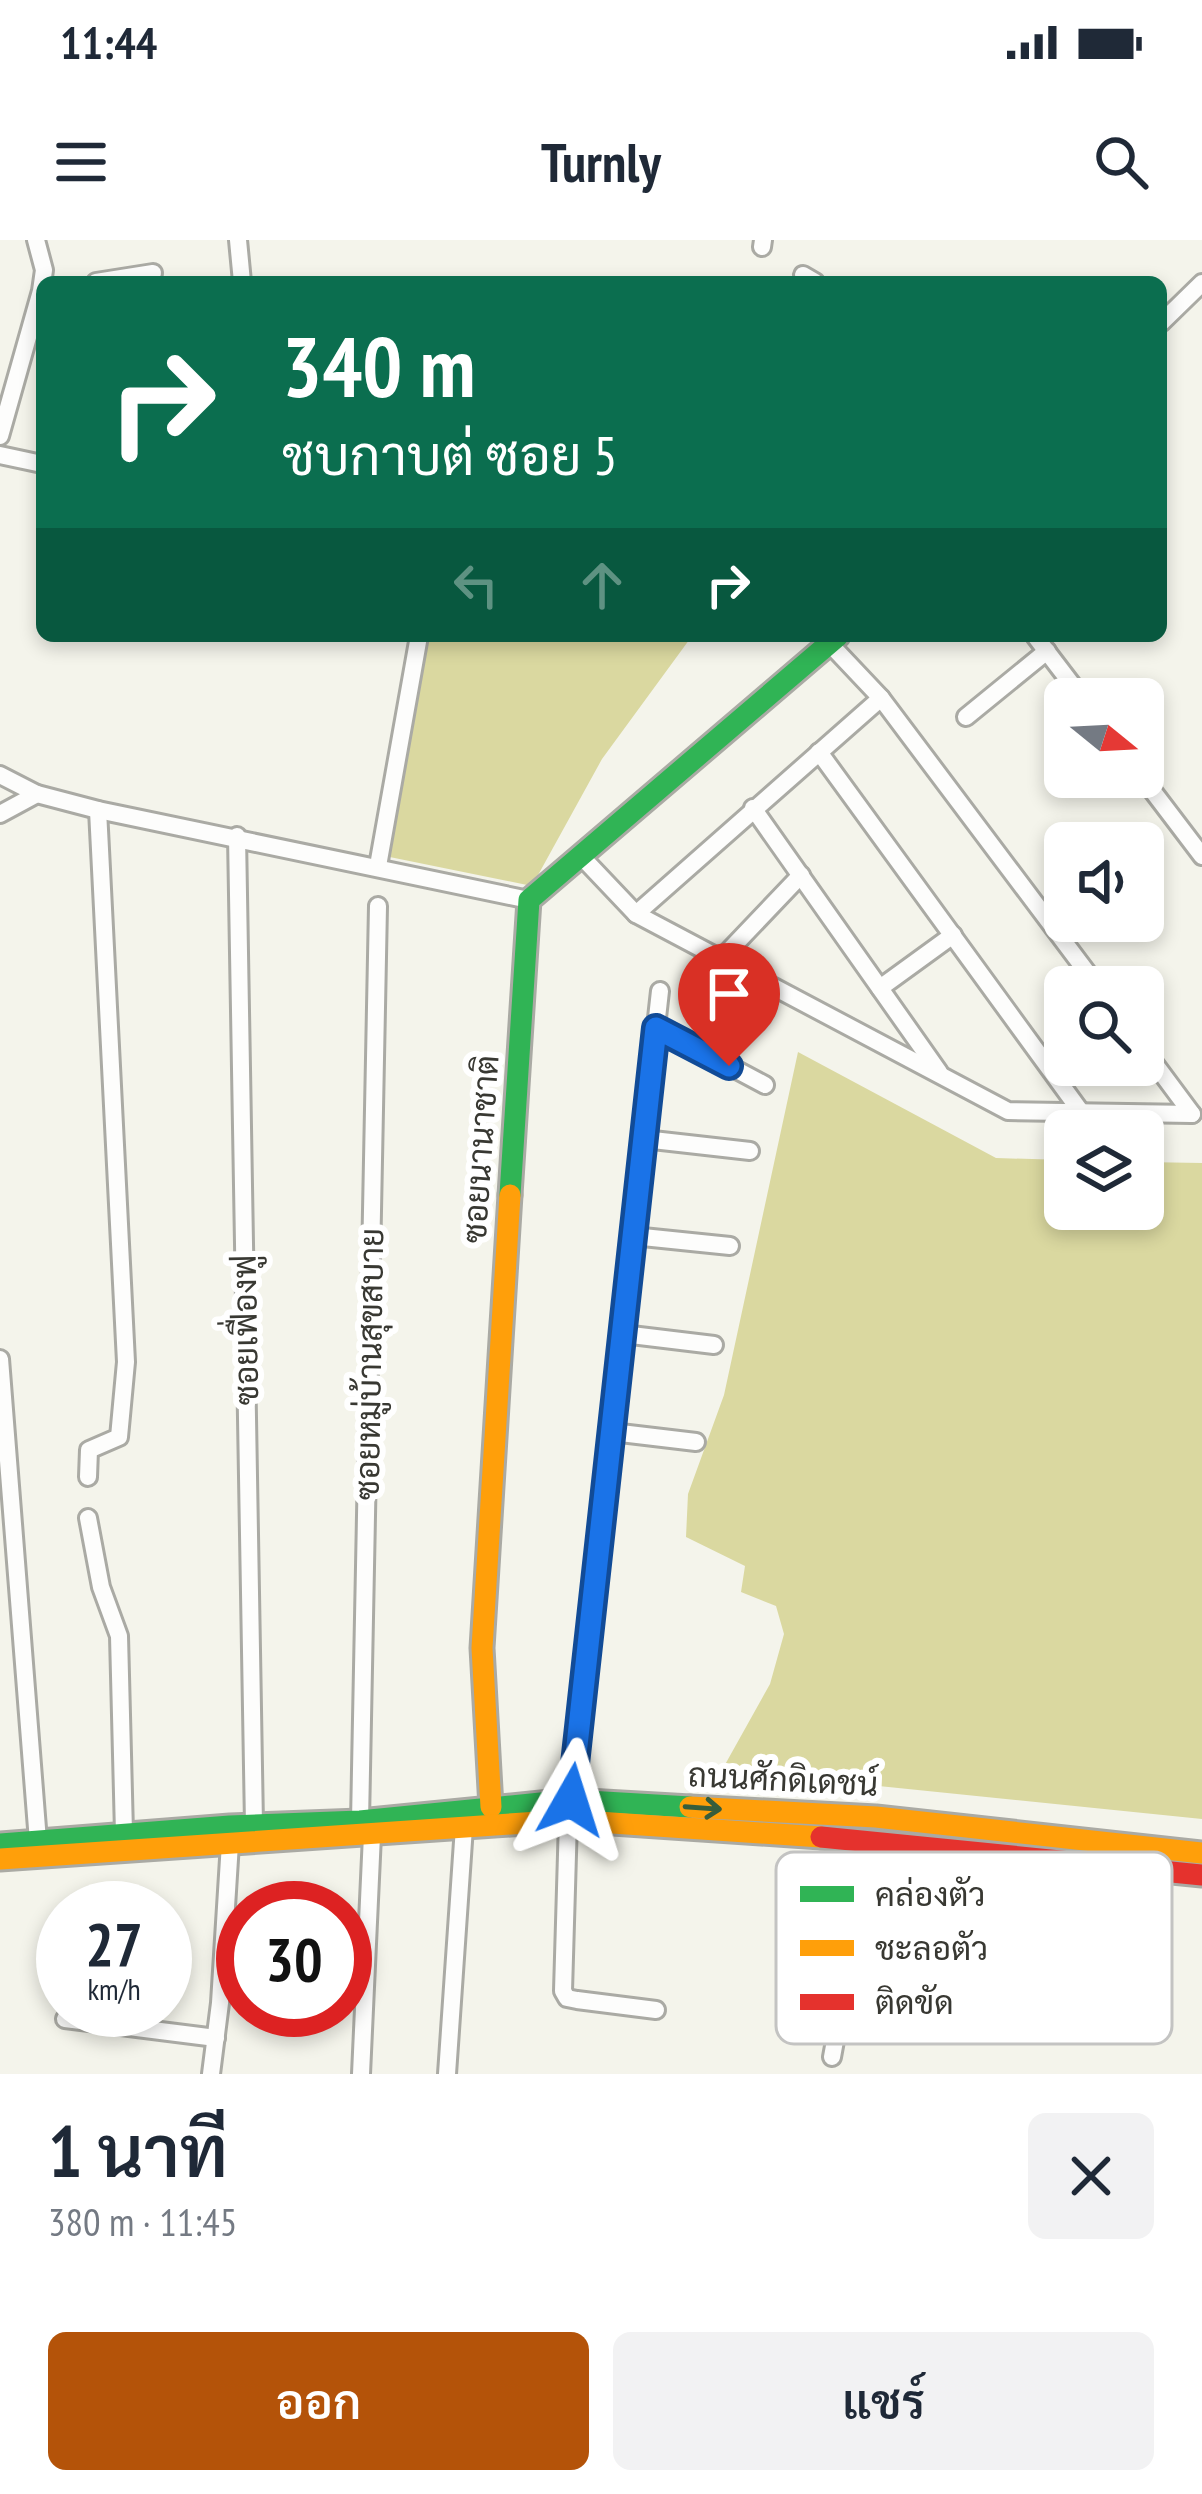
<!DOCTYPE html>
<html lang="th">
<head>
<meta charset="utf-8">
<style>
	body { margin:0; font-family:"PT Sans Narrow",Sarabun,sans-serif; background:#f2f2f3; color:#1f2937; height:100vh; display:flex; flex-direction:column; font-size:45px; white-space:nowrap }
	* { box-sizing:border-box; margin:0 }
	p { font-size:39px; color:#747a83 }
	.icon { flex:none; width:66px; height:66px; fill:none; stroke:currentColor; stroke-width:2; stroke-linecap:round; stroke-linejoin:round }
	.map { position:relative; height:1834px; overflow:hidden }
	.panel { display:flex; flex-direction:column; background:#fff; flex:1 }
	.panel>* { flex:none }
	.guide { position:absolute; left:36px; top:36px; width:1131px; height:366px; border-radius:18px; box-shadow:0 6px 18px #0003; background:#0b6e4f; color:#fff; overflow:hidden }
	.needle { width:78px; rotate:108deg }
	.fabs { position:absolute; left:1044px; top:438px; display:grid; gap:24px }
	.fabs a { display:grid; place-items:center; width:120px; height:120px; border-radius:18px; background:#fff; box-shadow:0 6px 18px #0003; font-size:60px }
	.speed { position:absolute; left:36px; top:1641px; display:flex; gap:24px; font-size:60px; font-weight:700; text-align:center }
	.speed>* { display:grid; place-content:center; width:156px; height:156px; border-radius:50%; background:#fff; box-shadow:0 6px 18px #0003; line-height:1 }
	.speed small { font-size:30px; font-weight:400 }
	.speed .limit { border:18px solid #d22; background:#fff; color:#111 }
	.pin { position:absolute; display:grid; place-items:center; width:102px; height:102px; color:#fff; margin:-123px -51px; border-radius:50% 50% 50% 0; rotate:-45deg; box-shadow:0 0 12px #0007 }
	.pin .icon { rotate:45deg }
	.me { position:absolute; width:132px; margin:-66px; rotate:6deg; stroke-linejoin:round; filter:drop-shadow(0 0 9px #0008) }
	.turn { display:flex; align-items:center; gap:42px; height:252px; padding:0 48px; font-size:54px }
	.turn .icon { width:156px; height:156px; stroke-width:2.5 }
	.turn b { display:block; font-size:84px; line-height:102px }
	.lanes { display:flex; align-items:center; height:114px; padding:0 48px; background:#0003; justify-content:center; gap:60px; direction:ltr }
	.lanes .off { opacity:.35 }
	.round { display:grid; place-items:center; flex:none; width:126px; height:126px; border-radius:18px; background:#f2f2f3 }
	.head { display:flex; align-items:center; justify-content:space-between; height:204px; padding:0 48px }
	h1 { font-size:72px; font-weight:600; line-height:90px }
	.primary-button { display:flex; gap:24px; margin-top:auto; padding:24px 48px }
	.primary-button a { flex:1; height:138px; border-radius:18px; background:#b45309; color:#fff; font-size:48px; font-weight:600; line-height:138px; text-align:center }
	.primary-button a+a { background:#f2f2f3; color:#1f2937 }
	.status { display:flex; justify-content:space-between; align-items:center; height:84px; padding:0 60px; background:#fff; direction:ltr }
	.status svg { height:33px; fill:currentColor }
	header { display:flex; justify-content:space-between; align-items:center; height:156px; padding:0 48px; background:#fff; font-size:54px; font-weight:600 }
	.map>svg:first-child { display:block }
</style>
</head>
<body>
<div class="status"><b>11:44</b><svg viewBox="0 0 49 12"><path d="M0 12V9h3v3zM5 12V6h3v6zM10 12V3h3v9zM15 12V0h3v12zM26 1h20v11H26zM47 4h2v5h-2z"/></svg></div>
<header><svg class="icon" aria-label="menu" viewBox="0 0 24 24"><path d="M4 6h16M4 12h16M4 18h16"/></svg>Turnly<svg class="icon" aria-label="search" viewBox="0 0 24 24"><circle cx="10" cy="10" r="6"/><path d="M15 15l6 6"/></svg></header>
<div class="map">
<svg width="1202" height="1834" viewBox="0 0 1202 1834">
	<rect width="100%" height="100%" fill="#f4f4eb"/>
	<!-- forest -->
	<g fill="#dad8a0">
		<polygon points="421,396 692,396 602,519 532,646 370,613"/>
		<polygon points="798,812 996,918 1065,920 1065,969 1143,969 1143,922 1202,923 1202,1579 722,1530 770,1444 784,1394 776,1366 741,1352 745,1326 686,1297 688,1254 724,1155"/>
	</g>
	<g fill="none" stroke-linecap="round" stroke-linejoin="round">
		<!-- street casing -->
		<g stroke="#aaaaa4" stroke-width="22">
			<g id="street">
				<polyline points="238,0 242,42"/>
				<polyline points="762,7 763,0"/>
				<polyline points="803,35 815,42"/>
				<polyline points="96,42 153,33"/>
				<polyline points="1161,83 1202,43"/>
				<polyline points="0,196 41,51 44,30 36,0"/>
				<polyline points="0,215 42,224"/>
				<polyline points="1035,396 1083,459"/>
				<polyline points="830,404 881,458 1098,747"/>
				<polyline points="966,477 1047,411"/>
				<polyline points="819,512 1081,872"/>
				<polyline points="0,535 37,554 98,570 529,660"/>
				<polyline points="1142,537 1202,616"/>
				<polyline points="753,568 939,832"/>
				<polyline points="0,574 37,554"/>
				<polyline points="237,596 254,1585"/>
				<polyline points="581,616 636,674 1008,871 1192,874"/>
				<polyline points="378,626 419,396"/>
				<polyline points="636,674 881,458"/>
				<polyline points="721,719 801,635"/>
				<polyline points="880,748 953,695"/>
				<polyline points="656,787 765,845"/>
				<polyline points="1143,808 1192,874"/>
				<polyline points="644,899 750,911"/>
				<polyline points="633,996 730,1006"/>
				<polyline points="623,1094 714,1105"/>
				<polyline points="0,1119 38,1601"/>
				<polyline points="612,1192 696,1202"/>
				<polyline points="88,1237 89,1210 119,1197 126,1122 98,570"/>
				<polyline points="88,1278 101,1347 119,1396 124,1593"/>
				<polyline points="570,1560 660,751"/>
				<polyline points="568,1580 563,1751 567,1758 577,1760 656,1770"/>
				<polyline points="360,1581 378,666"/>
				<polyline points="1019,1738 1044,1619"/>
				<polyline points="65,1779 216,1798"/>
				<polyline points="916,1783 946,1608"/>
				<polyline points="832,1817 872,1600"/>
				<polyline points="211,1834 220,1763 230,1603"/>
				<polyline points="361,1834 372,1595"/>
				<polyline points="447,1834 464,1587"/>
			</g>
		</g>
		<!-- fast casing -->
		<g stroke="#aaaaa4" stroke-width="27">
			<g id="fast">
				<polyline points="510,955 529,660 838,396"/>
				<polyline points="0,1604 230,1586 360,1581 570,1560 690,1567"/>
			</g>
		</g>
		<!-- slow casing -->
		<g stroke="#aaaaa4" stroke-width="27">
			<g id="slow">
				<polyline points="491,1567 482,1408 510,955"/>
				<polyline points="690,1567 876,1577 1202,1613"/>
				<polyline points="0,1619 568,1580 821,1597"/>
			</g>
		</g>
		<!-- jam casing -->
		<g stroke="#aaaaa4" stroke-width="27">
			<polyline id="jam" points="821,1597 1202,1635"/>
		</g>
		<!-- street -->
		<use href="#street" stroke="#fdfdfc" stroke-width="16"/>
		<!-- fast -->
		<use href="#fast" stroke="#30b455" stroke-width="21"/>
		<!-- slow -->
		<use href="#slow" stroke="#ff9f0a" stroke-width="21"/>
		<!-- jam -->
		<use href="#jam" stroke="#e5322d" stroke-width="21"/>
	</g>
	<!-- one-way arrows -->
	<defs><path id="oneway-shaft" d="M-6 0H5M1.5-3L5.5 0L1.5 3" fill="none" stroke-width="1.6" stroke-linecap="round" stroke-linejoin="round" transform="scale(3)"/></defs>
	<use stroke="#365d3c" href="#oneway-shaft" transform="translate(703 1568) rotate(4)"/>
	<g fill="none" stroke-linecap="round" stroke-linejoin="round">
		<!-- route casing -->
		<g stroke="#114b97" stroke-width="30">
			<polyline id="route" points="571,1560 656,788 729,826"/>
		</g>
		<!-- route -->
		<use href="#route" stroke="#1a73e8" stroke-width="21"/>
	</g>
	<g text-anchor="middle" stroke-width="12" stroke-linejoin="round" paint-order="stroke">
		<!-- street labels -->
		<g font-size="33" fill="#383832" stroke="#fff">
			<text transform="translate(480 909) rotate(-86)" y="12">ซอยนานาชาติ</text>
			<text transform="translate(245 1090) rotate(-91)" y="12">ซอยเฟื่องฟู</text>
			<text transform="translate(369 1124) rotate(-89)" y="12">ซอยหมู่บ้านสุขสบาย</text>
			<text transform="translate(783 1539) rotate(3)" y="12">ถนนศักดิเดชน์</text>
		</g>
	</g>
	<!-- legend -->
	<rect x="776" y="1612" width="396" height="192" rx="18" fill="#fff" stroke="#c3c3c2" stroke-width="3"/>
	<rect x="800" y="1646" width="54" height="16" fill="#30b455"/>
	<rect x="800" y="1700" width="54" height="16" fill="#ff9f0a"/>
	<rect x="800" y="1754" width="54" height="16" fill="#e5322d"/>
	<g font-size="33" fill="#383832">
		<text x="875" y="1666">คล่องตัว</text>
		<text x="875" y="1720">ชะลอตัว</text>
		<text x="875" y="1774">ติดขัด</text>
	</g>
</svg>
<div class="fabs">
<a><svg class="needle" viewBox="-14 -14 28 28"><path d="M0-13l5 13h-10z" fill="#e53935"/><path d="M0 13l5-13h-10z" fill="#747a83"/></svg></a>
<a><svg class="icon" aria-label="sound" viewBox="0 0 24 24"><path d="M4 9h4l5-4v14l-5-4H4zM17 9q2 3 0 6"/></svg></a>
<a><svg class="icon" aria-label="search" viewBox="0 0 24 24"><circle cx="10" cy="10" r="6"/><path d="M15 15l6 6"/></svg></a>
<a><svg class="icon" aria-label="layers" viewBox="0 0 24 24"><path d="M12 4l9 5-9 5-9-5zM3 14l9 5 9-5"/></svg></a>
</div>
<div class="speed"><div>27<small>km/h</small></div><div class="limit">30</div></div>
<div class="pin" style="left:729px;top:826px;background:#d93025"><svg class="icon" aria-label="arrive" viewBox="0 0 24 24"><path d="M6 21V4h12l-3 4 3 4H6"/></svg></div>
<svg class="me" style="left:571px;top:1560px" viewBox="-20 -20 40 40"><path d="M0-17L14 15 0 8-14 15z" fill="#1a73e8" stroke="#fff" stroke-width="4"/></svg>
<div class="guide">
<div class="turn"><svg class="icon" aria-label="right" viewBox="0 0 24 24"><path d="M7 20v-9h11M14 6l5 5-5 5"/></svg><div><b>340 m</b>ชบกาบต่ ซอย 5</div></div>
<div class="lanes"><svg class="icon off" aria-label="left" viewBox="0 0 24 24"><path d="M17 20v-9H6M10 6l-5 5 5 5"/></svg><svg class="icon off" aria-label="ahead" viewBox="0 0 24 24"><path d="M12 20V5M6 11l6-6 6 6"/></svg><svg class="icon" aria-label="right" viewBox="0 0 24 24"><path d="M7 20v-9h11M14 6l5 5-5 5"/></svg></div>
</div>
</div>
<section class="panel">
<div class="head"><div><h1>1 นาที</h1><p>380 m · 11:45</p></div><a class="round"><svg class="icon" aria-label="close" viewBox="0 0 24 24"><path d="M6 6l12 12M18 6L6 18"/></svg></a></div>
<div class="primary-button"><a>ออก</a><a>แชร์</a></div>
</section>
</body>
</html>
